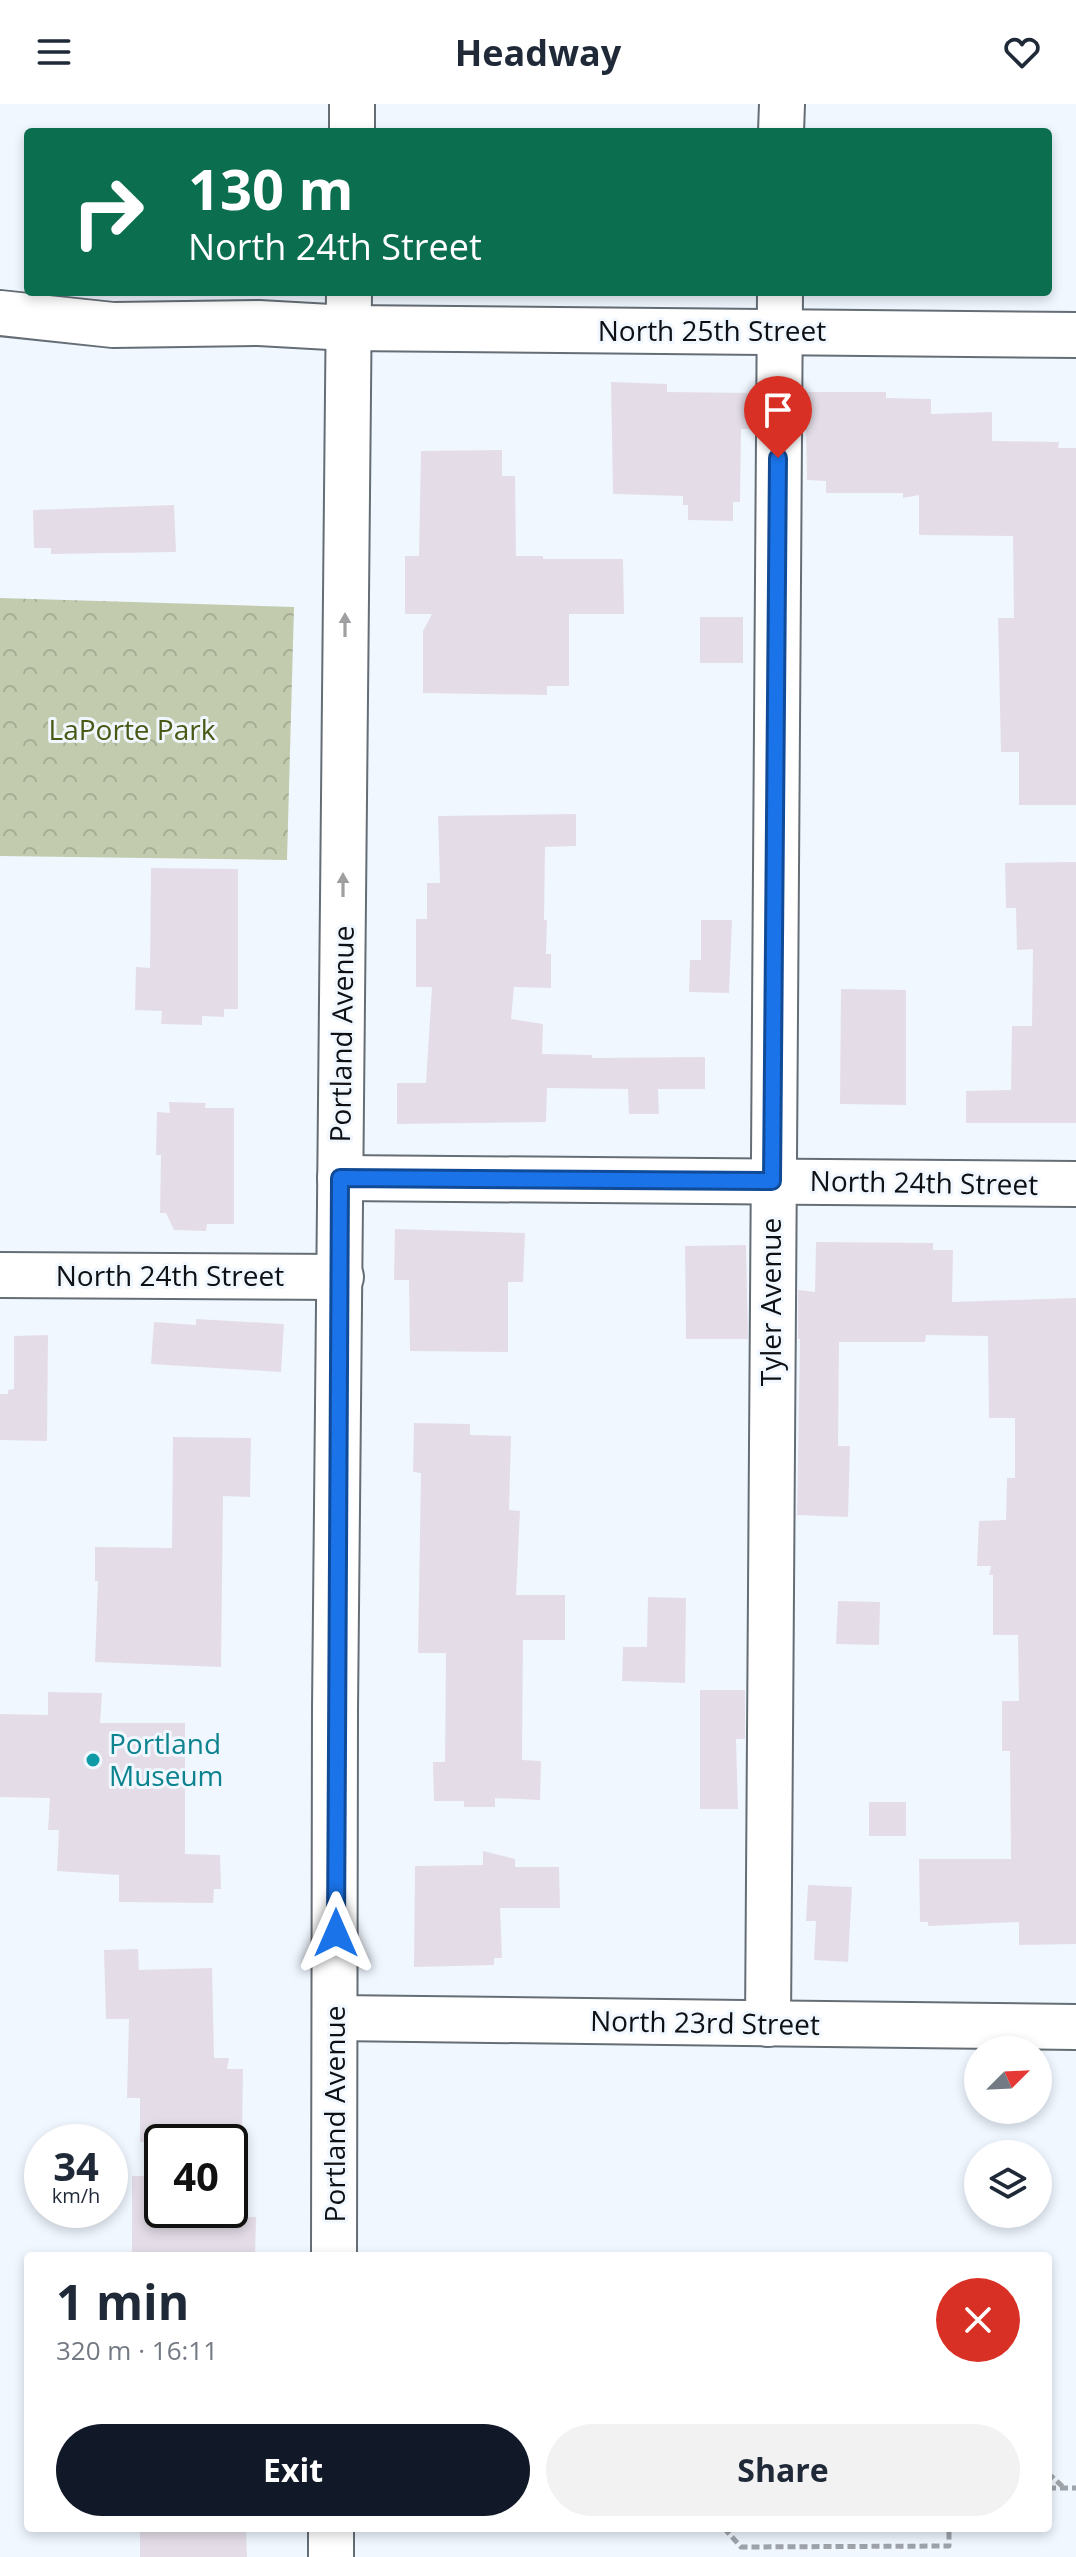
<!DOCTYPE html>
<html lang="en">
<head>
<meta charset="utf-8">
<style>
	body { margin:0; font-family:"Open Sans",sans-serif; background:#f2f2f3; color:#1f2937; height:100vh; display:flex; flex-direction:column; font-size:30px; white-space:nowrap }
	* { box-sizing:border-box; margin:0 }
	p { font-size:26px; color:#747a83 }
	.icon { flex:none; width:44px; height:44px; fill:none; stroke:currentColor; stroke-width:2; stroke-linecap:round; stroke-linejoin:round }
	.map { position:relative; flex:1; overflow:hidden }
	.drawer { position:absolute; left:24px; top:2148px; width:1028px; height:280px; display:flex; flex-direction:column; background:#fff; border-radius:8px; box-shadow:0 4px 12px #0003 }
	.drawer>* { flex:none }
	.guide { position:absolute; left:24px; top:24px; width:1028px; height:168px; border-radius:8px; box-shadow:0 4px 12px #0003; background:#0b6e4f; color:#fff; overflow:hidden }
	.needle { width:52px; rotate:66deg }
	.tools { position:absolute; left:964px; top:1932px; display:grid; gap:16px }
	.tools a { display:grid; place-items:center; width:88px; height:88px; border-radius:50%; background:#fff; box-shadow:0 4px 12px #0003; font-size:40px }
	.speed { position:absolute; left:24px; top:2020px; display:flex; gap:16px; font-size:40px; font-weight:700; text-align:center }
	.speed>* { display:grid; place-content:center; width:104px; height:104px; border-radius:50%; background:#fff; box-shadow:0 4px 12px #0003; line-height:1 }
	.speed small { font-size:20px; font-weight:400 }
	.speed .limit { border:4px solid #111; border-radius:12px; background:#fff; color:#111 }
	.pin { position:absolute; display:grid; place-items:center; width:68px; height:68px; color:#fff; margin:-82px -34px; border-radius:50% 50% 50% 0; rotate:-45deg; box-shadow:0 0 8px #0007 }
	.pin .icon { rotate:45deg }
	.me { position:absolute; width:88px; margin:-44px; rotate:0deg; stroke-linejoin:round; filter:drop-shadow(0 0 6px #0008) }
	.turn { display:flex; align-items:center; gap:28px; height:168px; padding:0 32px; font-size:36px }
	.turn .icon { width:104px; height:104px; stroke-width:2.5 }
	.turn b { display:block; font-size:56px; line-height:68px }
	.round { display:grid; place-items:center; flex:none; width:84px; height:84px; border-radius:42px; background:#f2f2f3 }
	.head { display:flex; align-items:center; justify-content:space-between; height:136px; padding:0 32px }
	h1 { font-size:48px; font-weight:700; line-height:60px }
	.button { display:flex; gap:16px; margin-top:auto; padding:16px 32px }
	.button a { flex:1; height:92px; border-radius:48px; background:#111827; color:#fff; font-size:32px; font-weight:700; line-height:92px; text-align:center }
	.button a+a { background:#f2f2f3; color:#1f2937 }
	header { display:flex; justify-content:space-between; align-items:center; height:104px; padding:0 32px; background:#fff; font-size:36px; font-weight:700 }
	.map>svg:first-child { display:block }
</style>
</head>
<body>
<header><svg class="icon" aria-label="menu" viewBox="0 0 24 24"><path d="M4 6h16M4 12h16M4 18h16"/></svg>Headway<svg class="icon" aria-label="heart" viewBox="0 0 24 24"><path d="M12 20l-8-8c-3-5 5-10 8-4 3-6 11-1 8 4z"/></svg></header>
<div class="map">
<svg width="1076" height="2453" viewBox="0 0 1076 2453">
	<defs>
		<pattern id="park-crowns" width="20" height="18" patternUnits="userSpaceOnUse" patternTransform="scale(2)"><rect width="20" height="18" fill="#c2cbae"/><path d="M2 6a3 3 0 1 1 6 0M12 15a3 3 0 1 1 6 0" fill="none" stroke="#a6ad95"/></pattern>
	</defs>
	<rect width="100%" height="100%" fill="#f0f7ff"/>
	<!-- park -->
	<polygon fill="url(#park-crowns)" points="0,494 294,503 287,756 0,752"/>
	<!-- building -->
	<g fill="#e4dde8">
		<polygon points="611,278 667,280 667,288 754,289 754,325 741,325 740,398 733,398 733,417 688,416 688,401 683,401 683,392 613,390"/>
		<polygon points="806,288 886,288 886,294 931,295 931,310 992,308 992,337 1059,338 1058,344 1076,344 1076,701 1019,701 1019,648 1001,648 998,514 1014,514 1013,432 919,431 919,391 903,394 903,389 826,389 826,377 807,376 806,326 804,326"/>
		<polygon points="502,346 502,372 515,372 516,452 543,452 543,455 623,455 624,510 569,510 569,582 547,582 547,591 423,589 423,527 432,510 405,510 405,452 419,452 421,347"/>
		<polygon points="174,401 176,448 51,450 51,444 34,444 33,406"/>
		<rect x="700" y="513" width="43" height="46"/>
		<polygon points="576,710 576,742 545,743 544,816 547,816 546,850 551,850 551,884 514,883 511,915 543,920 542,950 592,951 592,954 705,953 705,985 658,985 659,1010 629,1010 628,985 547,984 546,1018 397,1020 397,979 426,979 432,883 416,883 416,815 427,815 427,779 440,779 438,712"/>
		<polygon points="1076,758 1076,1019 966,1019 966,987 1011,986 1012,922 1032,922 1033,845 1017,846 1016,804 1006,804 1005,759"/>
		<polygon points="151,764 238,765 238,905 224,905 224,913 202,912 202,921 161,920 162,907 135,906 136,863 150,864"/>
		<polygon points="701,816 732,816 729,889 689,888 690,856 701,856"/>
		<polygon points="841,885 906,886 906,1001 840,1000"/>
		<polygon points="169,998 206,999 205,1004 234,1004 234,1120 207,1120 206,1127 174,1126 166,1109 160,1109 161,1051 156,1051 157,1008 170,1009"/>
		<polygon points="395,1125 525,1129 523,1178 508,1178 508,1248 410,1247 409,1176 394,1176"/>
		<polygon points="816,1138 933,1139 933,1146 953,1146 952,1198 1076,1194 1076,1840 1019,1841 1019,1818 928,1822 928,1818 920,1818 919,1755 1011,1755 1010,1647 1002,1647 1002,1597 1019,1597 1018,1531 993,1531 993,1471 989,1471 991,1462 977,1462 979,1417 1006,1416 1007,1374 1015,1374 1015,1314 989,1314 988,1232 926,1231 925,1238 839,1238 838,1342 850,1342 848,1413 797,1411 800,1235 798,1235 798,1186 815,1188"/>
		<polygon points="746,1141 748,1235 686,1235 685,1142"/>
		<polygon points="196,1215 284,1220 281,1268 151,1260 154,1218 196,1221"/>
		<polygon points="48,1231 47,1337 0,1336 0,1290 8,1290 8,1286 14,1285 14,1232"/>
		<polygon points="414,1319 470,1320 470,1331 511,1332 509,1406 520,1407 516,1491 565,1491 565,1536 523,1536 522,1656 541,1657 540,1696 495,1694 495,1703 464,1703 464,1697 434,1697 433,1658 445,1658 446,1549 418,1549 421,1369 413,1368"/>
		<polygon points="173,1333 251,1334 250,1393 223,1392 221,1563 95,1558 98,1477 95,1477 95,1443 172,1444"/>
		<polygon points="648,1493 686,1494 685,1579 622,1577 623,1543 647,1543"/>
		<polygon points="838,1497 880,1498 879,1541 836,1540"/>
		<polygon points="700,1586 745,1586 745,1635 736,1635 738,1705 700,1705"/>
		<polygon points="48,1588 102,1589 100,1619 185,1619 185,1750 220,1751 221,1785 214,1785 213,1799 119,1798 119,1771 57,1767 59,1726 48,1726 50,1694 0,1693 0,1610 48,1611"/>
		<rect x="869" y="1698" width="37" height="34"/>
		<polygon points="483,1747 515,1755 515,1763 559,1763 560,1804 500,1804 502,1854 494,1854 494,1861 414,1863 415,1762 483,1761"/>
		<polygon points="808,1781 852,1783 848,1858 814,1856 816,1817 806,1817"/>
		<polygon points="138,1845 139,1866 212,1864 214,1954 229,1954 227,1965 243,1965 242,2038 140,2038 140,1994 127,1994 129,1915 106,1915 104,1846"/>
		<polygon points="132,2072 162,2072 162,2112 256,2113 255,2152 132,2152"/>
		<polygon points="140,2424 246,2424 247,2453 140,2453"/>
	</g>
	<g fill="none" stroke-linecap="round" stroke-linejoin="round">
		<!-- minor casing -->
		<g stroke="#656d75" stroke-width="48">
			<g id="minor">
				<polyline points="352,28 352,0"/>
				<polyline points="781,28 782,0"/>
				<polyline points="0,209 113,221 259,219 348,224 1076,231"/>
				<polyline points="340,1074 1076,1080"/>
				<polyline points="0,1171 341,1173"/>
				<polyline points="335,1914 1076,1923"/>
				<polyline points="768,1920 780,188"/>
				<polyline points="334,2152 335,1606 349,188"/>
				<polyline points="331,2453 331,2424"/>
			</g>
		</g>
		<!-- path -->
		<g stroke="#9ea3aa" stroke-width="5" stroke-dasharray="8 4" stroke-linecap="butt">
			<polyline points="1048,2369 1063,2383"/>
			<polyline points="1048,2384 1076,2384"/>
			<polyline points="724,2424 741,2443 949,2442 949,2424"/>
		</g>
		<!-- minor -->
		<use href="#minor" stroke="#fff" stroke-width="44"/>
	</g>
	<!-- one-way arrows -->
	<defs><path id="oneway-solid" d="M-6-.8H1V-3.2L6.5 0L1 3.2V.8H-6Z" transform="scale(2)"/></defs>
	<g fill="#9f9fa1">
		<use href="#oneway-solid" transform="translate(345 521) rotate(-90)"/>
		<use href="#oneway-solid" transform="translate(343 781) rotate(-90)"/>
	</g>
	<g fill="none" stroke-linecap="round" stroke-linejoin="round">
		<!-- route casing -->
		<g stroke="#114b97" stroke-width="20">
			<polyline id="route" points="336,1829 340,1074 772,1077 778,354"/>
		</g>
		<!-- route -->
		<use href="#route" stroke="#1a73e8" stroke-width="14"/>
	</g>
	<!-- markers -->
	<circle fill="#0f9aa8" stroke="#f0f7ff" stroke-width="3" cx="93" cy="1656" r="8"/>
	<g text-anchor="middle" stroke-width="6" stroke-linejoin="round" paint-order="stroke">
		<!-- street labels -->
		<g font-size="28" fill="#0e1014" stroke="#f0f7ff">
			<text x="712" y="237">North 25th Street</text>
			<text transform="translate(342 930) rotate(-89)" y="10">Portland Avenue</text>
			<text transform="translate(924 1079) rotate(1)" y="10">North 24th Street</text>
			<text x="170" y="1182">North 24th Street</text>
			<text transform="translate(771 1198) rotate(-90)" y="10">Tyler Avenue</text>
			<text transform="translate(705 1919) rotate(1)" y="10">North 23rd Street</text>
			<text transform="translate(335 2010) rotate(-90)" y="10">Portland Avenue</text>
		</g>
		<!-- park labels -->
		<g font-size="28" fill="#4a5815" stroke="#f0f7ff">
			<text x="132" y="636">LaPorte Park</text>
		</g>
		<!-- culture labels -->
		<g font-size="28" fill="#0d838f" stroke="#f0f7ff" text-anchor="start">
			<text x="109" y="1650">Portland<tspan x="109" dy="32">Museum</tspan></text>
		</g>
	</g>
</svg>
<div class="tools">
<a><svg class="needle" viewBox="-14 -14 28 28"><path d="M0-13l5 13h-10z" fill="#e53935"/><path d="M0 13l5-13h-10z" fill="#747a83"/></svg></a>
<a><svg class="icon" aria-label="layers" viewBox="0 0 24 24"><path d="M12 4l9 5-9 5-9-5zM3 14l9 5 9-5"/></svg></a>
</div>
<div class="speed"><div>34<small>km/h</small></div><div class="limit">40</div></div>
<div class="pin" style="left:778px;top:354px;background:#d93025"><svg class="icon" aria-label="arrive" viewBox="0 0 24 24"><path d="M6 21V4h12l-3 4 3 4H6"/></svg></div>
<svg class="me" style="left:336px;top:1829px" viewBox="-20 -20 40 40"><path d="M0-17L14 15 0 8-14 15z" fill="#1a73e8" stroke="#fff" stroke-width="4"/></svg>
<div class="guide">
<div class="turn"><svg class="icon" aria-label="right" viewBox="0 0 24 24"><path d="M7 20v-9h11M14 6l5 5-5 5"/></svg><div><b>130 m</b>North 24th Street</div></div>
</div>
<section class="drawer">
<div class="head"><div><h1>1 min</h1><p>320 m · 16:11</p></div><a class="round" style="background:#d93025;color:#fff"><svg class="icon" aria-label="close" viewBox="0 0 24 24"><path d="M6 6l12 12M18 6L6 18"/></svg></a></div>
<div class="button"><a>Exit</a><a>Share</a></div>
</section>
</div>
</body>
</html>
